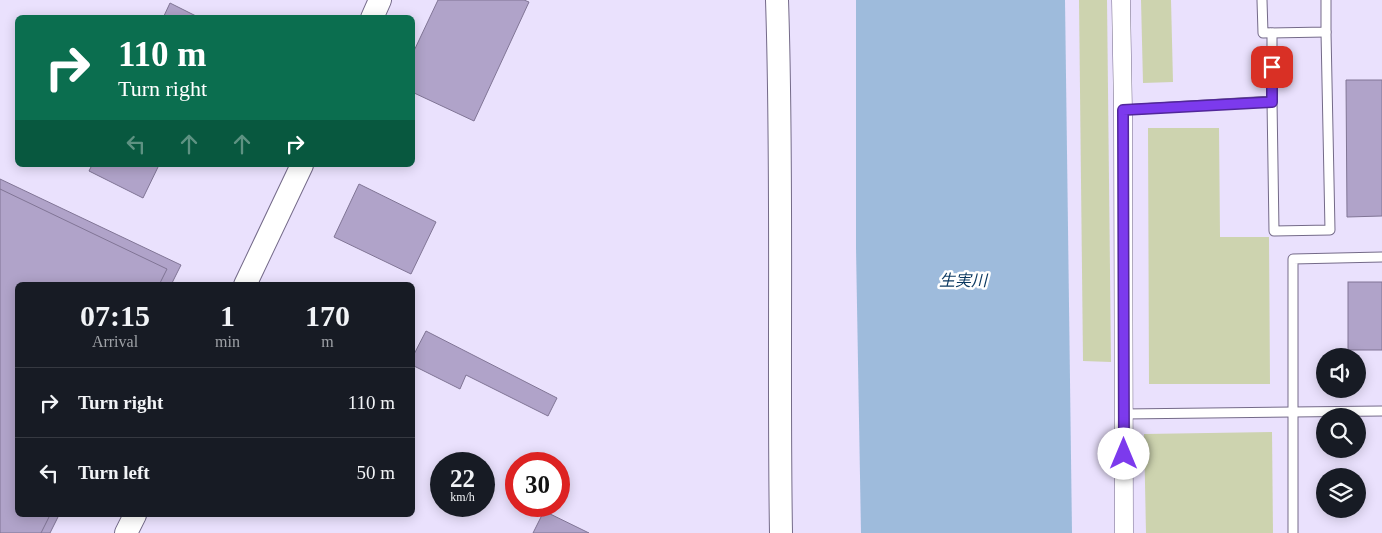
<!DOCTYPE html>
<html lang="en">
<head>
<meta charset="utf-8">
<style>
	body { margin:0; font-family:"Times New Roman","Noto Sans JP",serif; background:#20242c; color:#f1f3f6; height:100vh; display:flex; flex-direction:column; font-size:19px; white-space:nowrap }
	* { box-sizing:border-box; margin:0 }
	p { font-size:16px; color:#9ea1a6 }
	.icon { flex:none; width:28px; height:28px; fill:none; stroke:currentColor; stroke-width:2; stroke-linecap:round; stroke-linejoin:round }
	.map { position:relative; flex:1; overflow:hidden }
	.details { position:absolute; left:15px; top:282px; width:400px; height:235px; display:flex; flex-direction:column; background:#171b24; border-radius:8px; box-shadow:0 2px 12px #0003 }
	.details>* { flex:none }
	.banner { position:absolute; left:15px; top:15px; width:400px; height:152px; border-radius:8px; box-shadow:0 2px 12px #0003; background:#0b6e4f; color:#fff; overflow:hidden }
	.controls { position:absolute; left:1316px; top:348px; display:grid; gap:10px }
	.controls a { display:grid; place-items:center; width:50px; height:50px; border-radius:50%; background:#171b24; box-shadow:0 2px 12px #0003; font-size:25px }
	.speed { position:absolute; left:430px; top:452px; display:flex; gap:10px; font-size:25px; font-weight:700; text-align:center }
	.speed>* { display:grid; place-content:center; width:65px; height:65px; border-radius:50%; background:#171b24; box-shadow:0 2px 12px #0003; line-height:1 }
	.speed small { font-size:12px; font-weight:400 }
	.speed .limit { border:8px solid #d22; background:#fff; color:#111 }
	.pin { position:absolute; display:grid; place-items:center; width:42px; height:42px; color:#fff; margin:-21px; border-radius:10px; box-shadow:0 2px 8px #0006 }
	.me { position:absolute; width:55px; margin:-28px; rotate:0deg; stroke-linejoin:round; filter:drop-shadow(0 0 4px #0008) }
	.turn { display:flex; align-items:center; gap:18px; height:105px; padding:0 20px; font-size:22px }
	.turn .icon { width:65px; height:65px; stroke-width:2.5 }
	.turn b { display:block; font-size:35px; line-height:42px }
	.lanes { display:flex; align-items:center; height:48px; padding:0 20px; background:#0003; justify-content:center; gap:25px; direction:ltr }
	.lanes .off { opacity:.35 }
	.eta { display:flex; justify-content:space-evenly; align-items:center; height:85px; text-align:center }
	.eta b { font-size:30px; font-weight:700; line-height:35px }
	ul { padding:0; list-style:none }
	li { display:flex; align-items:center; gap:15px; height:70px; padding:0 20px; border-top:1px solid #363941 }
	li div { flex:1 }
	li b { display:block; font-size:19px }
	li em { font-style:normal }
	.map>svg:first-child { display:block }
</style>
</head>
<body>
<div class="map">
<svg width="1382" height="533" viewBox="0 0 1382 533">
	<rect width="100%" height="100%" fill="#eae1fd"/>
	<!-- green -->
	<g fill="#cdd3af">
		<polygon points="1079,0 1107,0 1111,362 1083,361"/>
		<polygon points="1141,0 1171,0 1173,82 1143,83"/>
		<polygon points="1148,128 1219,128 1220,237 1269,237 1270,384 1149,384"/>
		<polygon points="1272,432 1273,533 1146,533 1144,434"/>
	</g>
	<!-- water -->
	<polygon fill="#9ebbdc" points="856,0 1065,0 1072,533 861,533 856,248"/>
	<!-- building -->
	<g fill="#b0a3c9" stroke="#807595">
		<polygon points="438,0 524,0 529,2 474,121 412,92 412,55"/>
		<polygon points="170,3 200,18 163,18"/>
		<polygon points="1346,80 1382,80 1382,216 1347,217"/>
		<polygon points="92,165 159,165 143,198 89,171"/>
		<polygon points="0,179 181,265 171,285 18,285 18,515 59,515 50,533 0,533"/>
		<polygon points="359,184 436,222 411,274 334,237"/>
		<polygon points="0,189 167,269 159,285 18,285 18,515 50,515 41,533 0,533"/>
		<rect x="1348" y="282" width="34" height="68"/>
		<polygon points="426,331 557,398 548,416 466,375 460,389 412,365 412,358"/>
		<polygon points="544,511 589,533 533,533"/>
	</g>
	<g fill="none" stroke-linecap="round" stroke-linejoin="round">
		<!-- service casing -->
		<g stroke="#746a89" stroke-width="11">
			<g id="service">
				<polyline points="1262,0 1263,33 1326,32 1326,0"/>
				<polyline points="1272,101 1274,231 1330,230 1326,32"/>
				<polyline points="1123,110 1272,101 1272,33"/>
				<polyline points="1124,414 1382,411"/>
				<polyline points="1293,533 1293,259 1382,257"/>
			</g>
		</g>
		<!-- minor casing -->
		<g stroke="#746a89" stroke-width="19">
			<polyline id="minor" points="1121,0 1123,110 1124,533"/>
		</g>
		<!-- tertiary casing -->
		<g stroke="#746a89" stroke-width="24">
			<g id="tertiary">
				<path d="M777 0C783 178 778 355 781 533"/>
				<polyline points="372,18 380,0"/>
				<polyline points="245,285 302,165"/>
				<polyline points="126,533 135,515"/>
			</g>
		</g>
		<!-- service -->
		<use href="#service" stroke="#fff" stroke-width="9"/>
		<!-- minor -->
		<use href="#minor" stroke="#fff" stroke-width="18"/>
		<!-- tertiary -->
		<use href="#tertiary" stroke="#fff" stroke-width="22"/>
	</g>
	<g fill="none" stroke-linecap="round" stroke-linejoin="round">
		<!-- route casing -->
		<g stroke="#51269a" stroke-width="12">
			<polyline id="route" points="1124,454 1123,110 1272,102 1272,67"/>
		</g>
		<!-- route -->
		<use href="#route" stroke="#7c3aed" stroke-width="9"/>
	</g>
	<g text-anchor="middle" stroke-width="5" stroke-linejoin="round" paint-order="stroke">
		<!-- water labels -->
		<g font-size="16" font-style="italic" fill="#08365f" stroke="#fff">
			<text x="963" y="286">生実川</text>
		</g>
	</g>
</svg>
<div class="controls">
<a><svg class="icon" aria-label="sound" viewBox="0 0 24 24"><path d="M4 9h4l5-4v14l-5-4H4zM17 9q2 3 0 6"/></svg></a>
<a><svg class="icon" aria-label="search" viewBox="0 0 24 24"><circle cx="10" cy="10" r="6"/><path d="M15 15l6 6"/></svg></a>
<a><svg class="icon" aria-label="layers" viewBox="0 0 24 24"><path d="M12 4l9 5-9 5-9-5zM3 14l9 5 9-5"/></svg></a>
</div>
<div class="speed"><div>22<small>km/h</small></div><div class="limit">30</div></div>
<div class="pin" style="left:1272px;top:67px;background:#d93025"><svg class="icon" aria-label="arrive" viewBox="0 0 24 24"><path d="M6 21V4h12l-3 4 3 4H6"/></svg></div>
<svg class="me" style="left:1124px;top:454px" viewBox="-20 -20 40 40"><circle r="19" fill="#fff"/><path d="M0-13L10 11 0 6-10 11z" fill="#7c3aed"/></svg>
<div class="banner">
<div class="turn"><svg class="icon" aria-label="right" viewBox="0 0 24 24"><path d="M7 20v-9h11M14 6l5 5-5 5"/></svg><div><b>110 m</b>Turn right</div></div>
<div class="lanes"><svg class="icon off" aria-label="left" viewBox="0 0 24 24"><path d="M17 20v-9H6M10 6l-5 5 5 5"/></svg><svg class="icon off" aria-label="ahead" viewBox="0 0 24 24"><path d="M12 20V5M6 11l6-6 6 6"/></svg><svg class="icon off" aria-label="ahead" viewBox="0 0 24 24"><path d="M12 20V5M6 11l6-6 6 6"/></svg><svg class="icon" aria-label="right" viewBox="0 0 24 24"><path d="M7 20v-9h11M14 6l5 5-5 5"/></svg></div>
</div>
<section class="details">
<div class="eta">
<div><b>07:15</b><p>Arrival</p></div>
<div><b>1</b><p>min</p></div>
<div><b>170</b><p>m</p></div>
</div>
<ul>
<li><svg class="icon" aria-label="right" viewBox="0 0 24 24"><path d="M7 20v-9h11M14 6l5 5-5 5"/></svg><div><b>Turn right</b></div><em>110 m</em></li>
<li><svg class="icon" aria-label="left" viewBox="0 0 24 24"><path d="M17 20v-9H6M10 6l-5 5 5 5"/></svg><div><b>Turn left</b></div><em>50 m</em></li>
</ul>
</section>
</div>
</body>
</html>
